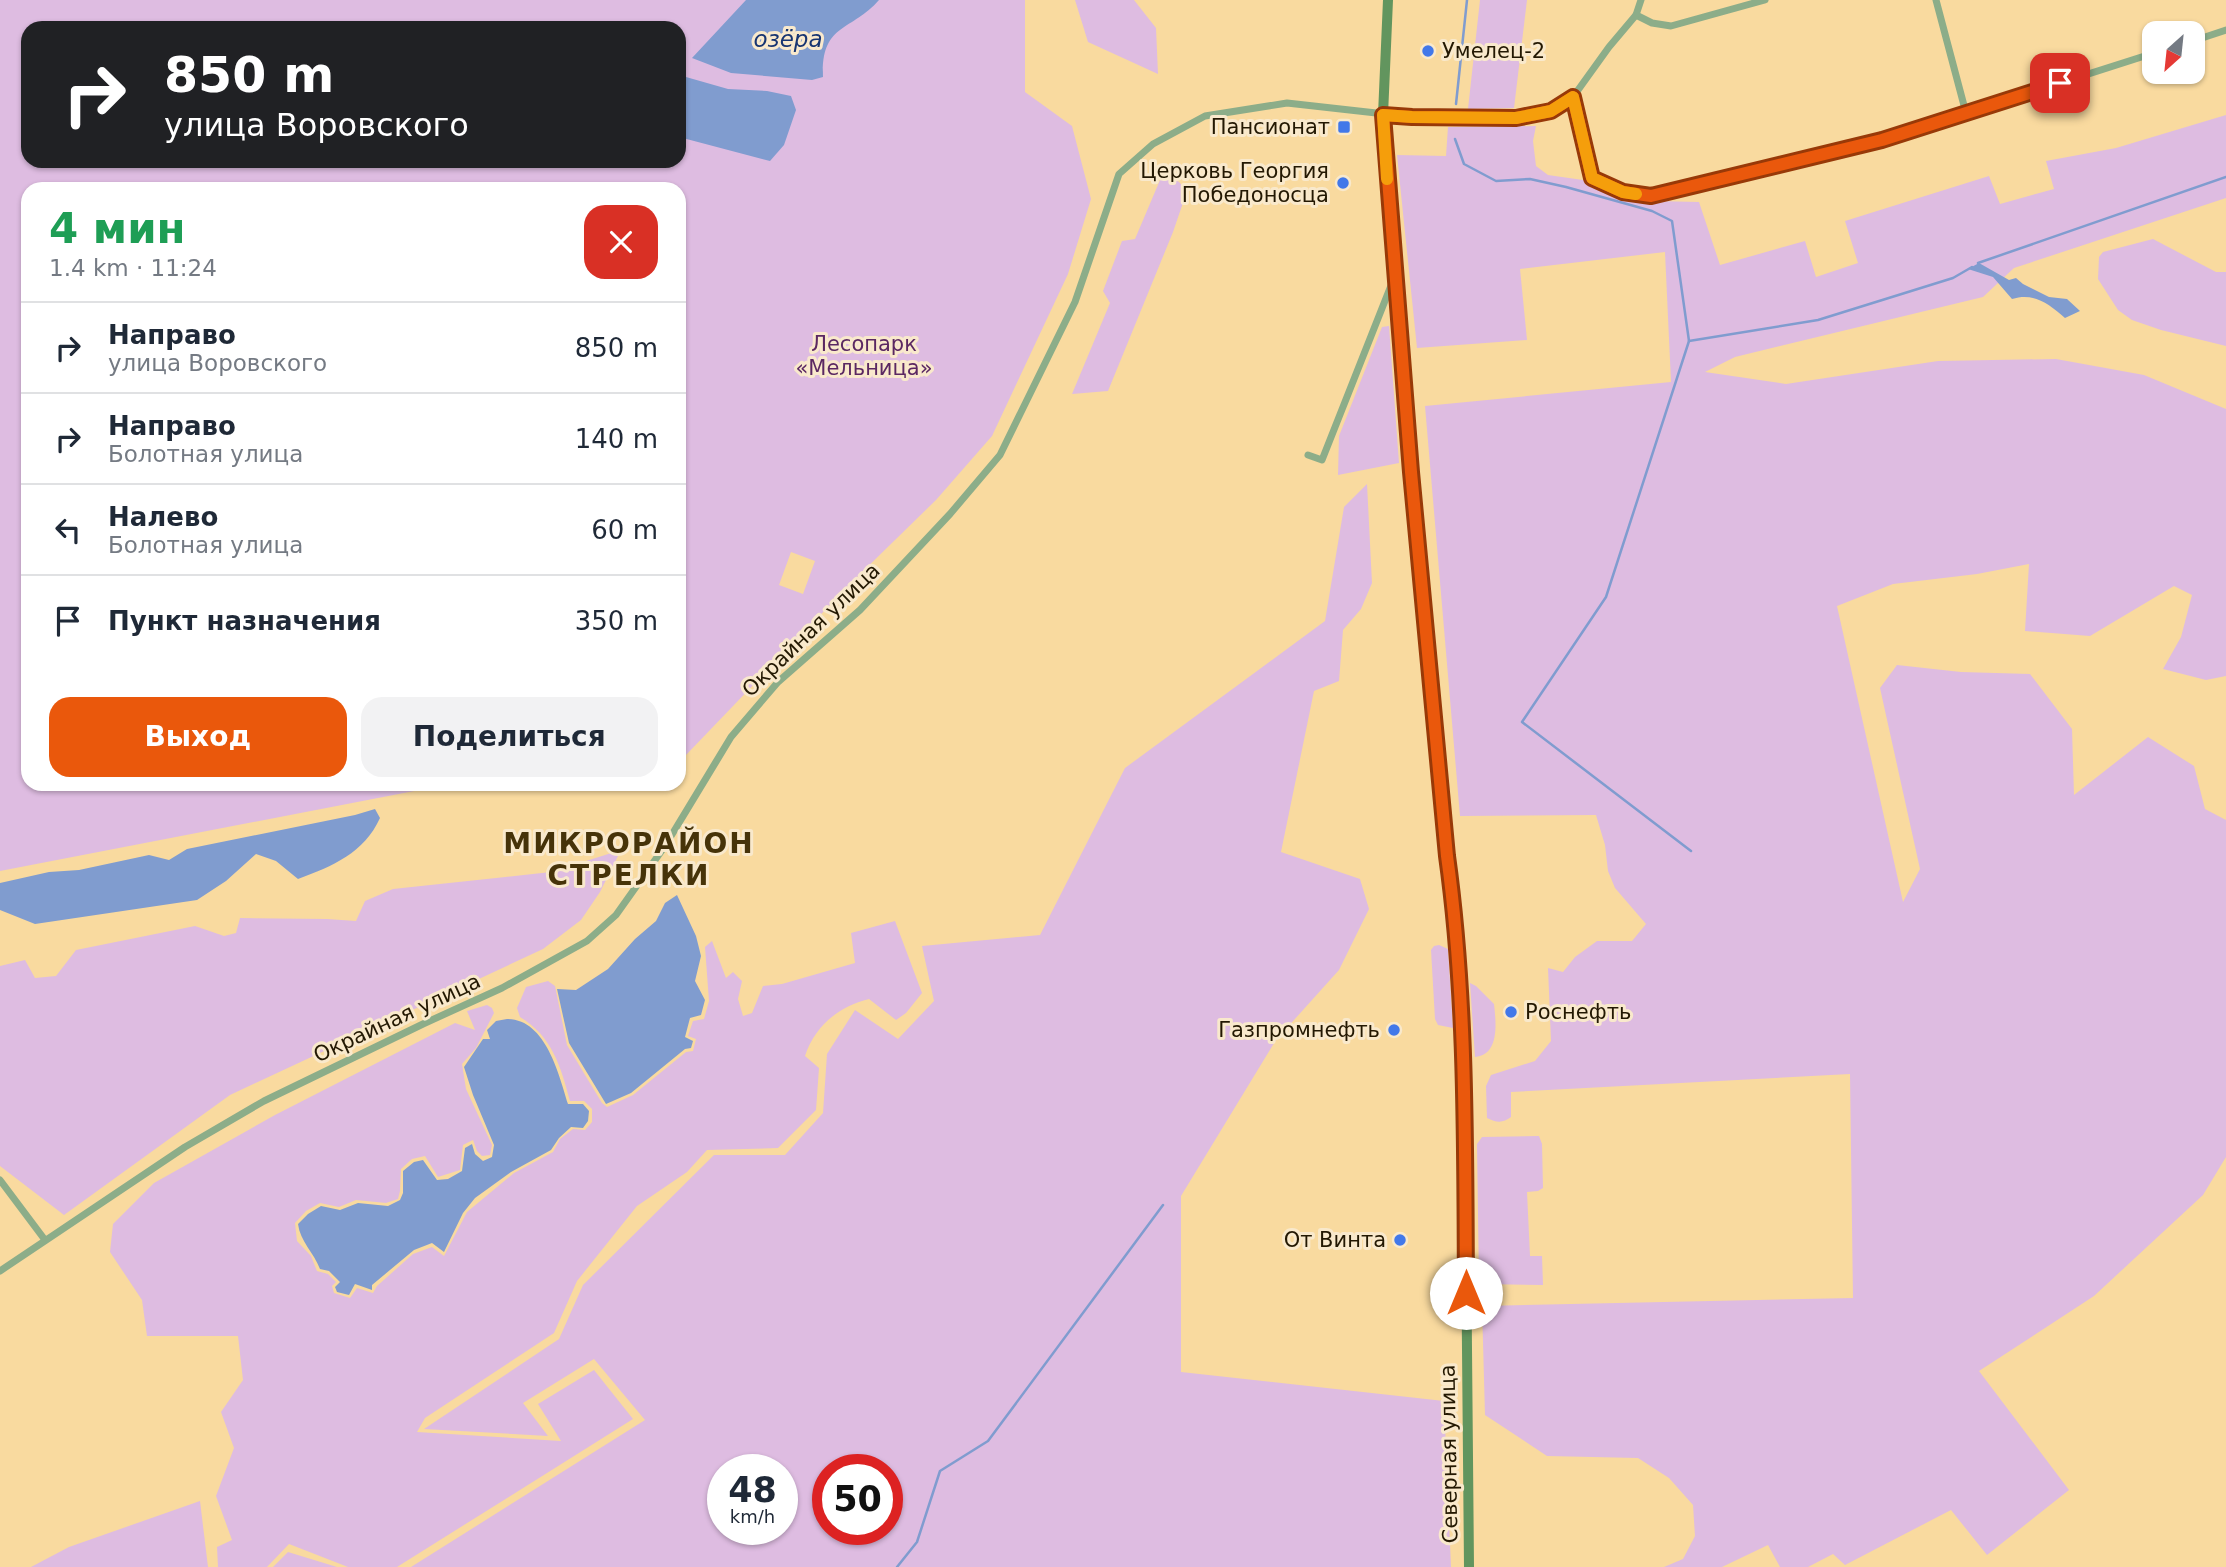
<!DOCTYPE html>
<html lang="ru">
<head>
<meta charset="utf-8">
<style>
	body { margin:0; font-family:"DejaVu Sans",sans-serif; background:#f2f2f3; color:#1f2937; height:100vh; display:flex; flex-direction:column; font-size:26px; white-space:nowrap }
	* { box-sizing:border-box; margin:0 }
	p { font-size:23px; color:#747a83 }
	.icon { flex:none; width:38px; height:38px; fill:none; stroke:currentColor; stroke-width:2; stroke-linecap:round; stroke-linejoin:round }
	.map { position:relative; flex:1; overflow:hidden }
	.drawer { position:absolute; left:21px; top:182px; width:665px; height:609px; display:flex; flex-direction:column; background:#fff; border-radius:21px; box-shadow:0 2px 5px #0004 }
	.drawer>* { flex:none }
	.guide { position:absolute; left:21px; top:21px; width:665px; height:147px; border-radius:21px; box-shadow:0 2px 5px #0004; background:#202124; color:#fff; overflow:hidden }
	.needle { width:46px; rotate:207deg }
	.buttons { position:absolute; left:2142px; top:21px; display:grid; gap:14px }
	.buttons a { display:grid; place-items:center; width:63px; height:63px; border-radius:14px; background:#fff; box-shadow:0 2px 5px #0004; font-size:35px }
	.speed { position:absolute; left:707px; top:1454px; display:flex; gap:14px; font-size:35px; font-weight:700; text-align:center }
	.speed>* { display:grid; place-content:center; width:91px; height:91px; border-radius:50%; background:#fff; box-shadow:0 2px 5px #0004; line-height:1 }
	.speed small { font-size:18px; font-weight:400 }
	.speed .limit { border:10px solid #d22; background:#fff; color:#111 }
	.pin { position:absolute; display:grid; place-items:center; width:60px; height:60px; color:#fff; margin:-30px; border-radius:14px; box-shadow:0 4px 10px #0006 }
	.me { position:absolute; width:77px; margin:-38px; rotate:0deg; stroke-linejoin:round; filter:drop-shadow(0 0 5px #0008) }
	.turn { display:flex; align-items:center; gap:24px; height:147px; padding:0 28px; font-size:32px }
	.turn .icon { width:91px; height:91px; stroke-width:2.5 }
	.turn b { display:block; font-size:49px; line-height:60px }
	.round { display:grid; place-items:center; flex:none; width:74px; height:74px; border-radius:21px; background:#f2f2f3 }
	.head { display:flex; align-items:center; justify-content:space-between; height:119px; padding:0 28px }
	h1 { font-size:42px; font-weight:700; line-height:52px; color:#1e9e55 }
	.cta { display:flex; gap:14px; margin-top:auto; padding:14px 28px }
	.cta a { flex:1; height:80px; border-radius:21px; background:#ea580c; color:#fff; font-size:28px; font-weight:700; line-height:80px; text-align:center }
	.cta a+a { background:#f2f2f3; color:#1f2937 }
	ul { padding:0; list-style:none }
	li { display:flex; align-items:center; gap:21px; height:91px; padding:0 28px; border-top:2px solid #e0e1e3 }
	li div { flex:1 }
	li b { display:block; font-size:26px }
	li em { font-style:normal }
	.map>svg:first-child { display:block }
</style>
</head>
<body>
<div class="map">
<svg width="2226" height="1567" viewBox="0 0 2226 1567">
	<rect width="100%" height="100%" fill="#f9da9f"/>
	<!-- green -->
	<g fill="#debce1" fill-rule="evenodd">
		<path d="M0 0H1025V92L1072 126 1091 199 1068 274 992 436 936 500 852 582 686 755 679 756V189H28V784H441L440 786 0 871ZM28 28H679V161H28ZM791 552 815 561 803 594 779 585Z"/>
		<polygon points="1075,0 1134,0 1156,28 1158,74 1088,42"/>
		<polygon points="1480,0 1527,0 1514,108 1468,109"/>
		<path d="M2226 115V198L2014 268 1983 297 1735 357 1705 372 1786 384 1938 361 2056 359 2144 375 2226 409V676L2206 680 2163 669 2181 637 2192 595 2174 586 2090 636 2025 631 2029 564 1977 574 1893 584 1837 606 1903 902 1920 869 1880 688 1897 665 1961 672 2030 674 2072 729 2074 795 2148 737 2194 766 2205 809 2226 820V1157L2203 1195 2094 1296 1979 1371 2069 1490 1987 1555 1951 1510 1845 1565 1833 1554 1808 1567H1780L1768 1545 1722 1567H1664L1683 1559 1695 1536 1693 1505 1669 1478 1638 1458 1547 1456 1485 1415 1482 1306 1853 1298 1850 1074 1511 1092V1117C1503 1123 1497 1123 1487 1118L1486 1086 1491 1075 1535 1061 1551 1041 1548 968 1563 972 1575 957 1597 941H1632L1646 924 1615 888 1608 871 1605 845 1596 815 1460 816 1425 406 1671 382 1665 252 1520 269 1527 340 1417 348 1397 155 1446 156 1448 127 1536 126 1533 141 1536 166 1548 175 1583 180 1618 194 1654 201 1699 202 1720 265 1805 241 1816 277 1858 263 1845 221 1989 176 2000 204 2054 189 2046 161 2116 148Z"/>
		<polygon points="1163,173 1179,182 1187,191 1173,232 1108,391 1072,394 1110,303 1103,291 1122,241 1135,239"/>
		<polygon points="2153,239 2216,272 2226,272 2226,346 2161,330 2132,320 2118,310 2098,279 2099,257 2103,252"/>
		<polygon points="1389,326 1399,463 1338,475 1339,436 1382,327"/>
		<path d="M1367 484 1372 583 1361 609 1343 630 1339 681 1314 691 1281 852 1360 879 1369 909 1339 970 1276 1040 1181 1196V1372L1444 1401 1451 1567H411L645 1420 594 1359 523 1403 548 1436 424 1429 559 1339 583 1285 714 1155H785L823 1113 827 1054 855 1010 898 1039 934 1001 922 946 1040 935 1125 768 1325 621 1344 507ZM723 1470H782V1530H723ZM828 1470H887V1530H828Z"/>
		<polygon points="621,850 600,892 581,920 543,949 230,1095 64,1215 0,1166 0,966 25,960 35,978 56,976 76,950 195,926 224,936 236,933 240,918 327,919 356,921 365,901 393,889 551,872"/>
		<path d="M895 921 922 993 906 1013 896 1020 869 999C838 1007 815 1026 805 1056L819 1068 816 1110 778 1148 707 1150 687 1172 637 1206 577 1281 554 1333 425 1418 417 1432 561 1441 538 1404 594 1370 633 1419 397 1567H348L289 1544 267 1567H218L217 1547 232 1540 216 1496 234 1448 221 1412 243 1380 238 1336H147L142 1300 110 1252 113 1224 154 1183 275 1115 455 1023 475 1030 467 1011 487 1005 492 1008 494 1013 476 1048 462 1064 466 1089 492 1145 490 1155 482 1156 477 1151 473 1140 463 1145 460 1170 438 1177 425 1156 412 1159 401 1169 400 1191 398 1199 386 1203 356 1200 339 1207 320 1203 306 1211 295 1223 297 1241 311 1256 317 1271 328 1274 336 1282 332 1286 334 1293 350 1298 357 1288 373 1293 377 1286 413 1254 432 1247 444 1256 467 1212 514 1173 553 1152 560 1139 573 1129 585 1130 592 1122V1109L584 1101H570C561 1067 552 1036 520 1017L517 1008 526 987 548 981 555 986 567 1045 602 1103 607 1107 633 1095 686 1052 693 1051 696 1039 688 1036 693 1021 704 1019 709 1001 705 947 712 941 726 978 733 972 742 981 738 999 743 1016 752 1013 763 986 782 984 855 963 851 933Z"/>
		<polygon points="1439,945 1448,949 1453,1028 1438,1025 1435,1019 1431,950 1434,946"/>
		<path d="M1470 983 1476 986 1494 1004C1496 1022 1500 1055 1475 1057Z"/>
		<polygon points="1539,1136 1542,1144 1543,1188 1538,1191 1527,1192 1530,1256 1542,1256 1543,1285 1479,1284 1477,1144 1482,1137"/>
		<polygon points="200,1501 208,1567 31,1567 69,1547"/>
		<polygon points="288,1552 337,1567 273,1567"/>
	</g>
	<!-- water -->
	<g fill="#809ccf">
		<path d="M746 0H879C851 32 821 23 823 77L812 80 731 73 692 58Z"/>
		<polygon points="679,75 728,89 767,91 791,96 796,110 784,145 770,161 679,137"/>
		<path d="M1979 263 2009 280 2016 278 2023 284 2049 297 2067 299 2080 311 2065 318C2049 304 2034 292 2012 299L1993 277 1968 269Z"/>
		<path d="M375 809 380 818C364 853 333 866 298 879L276 861 256 854 226 881 197 900 35 924 0 910V883L49 872 79 870 149 855 169 860 187 849 355 815Z"/>
		<polygon points="677,895 696,936 701,956 695,981 705,1000 701,1015 690,1018 685,1037 693,1041 691,1048 685,1049 631,1093 606,1104 569,1043 557,989 576,990 608,969 635,939 656,921 665,903"/>
		<path d="M507 1019C546 1019 559 1075 568 1104H583L589 1111 588 1121 583 1128 571 1127 559 1138 551 1150 511 1172 475 1198 463 1213 444 1252 432 1243 414 1250 372 1285V1290L355 1284 349 1295 337 1292 335 1287 340 1282 329 1271 320 1269C314 1253 300 1241 298 1224L308 1214 321 1206 340 1210 358 1203 388 1206 400 1200 403 1193V1171L414 1162 423 1160 437 1180 448 1179 462 1171 465 1148 472 1144 475 1154 483 1161 492 1157 494 1145 473 1095 464 1067 483 1039H490L487 1030 496 1021Z"/>
	</g>
	<g fill="none" stroke-linecap="round" stroke-linejoin="round">
		<!-- stream -->
		<g stroke="#809ccf" stroke-width="2.5">
			<polyline points="1456,104 1467,0"/>
			<polyline points="1455,139 1464,164 1496,181 1530,179 1566,187 1652,211 1672,221 1689,341 1818,320 1953,278 1972,267"/>
			<polyline points="1978,263 2226,177"/>
			<polyline points="1689,341 1606,597 1522,722 1691,851"/>
			<polyline points="897,1567 917,1542 940,1471 988,1441 1163,1205"/>
		</g>
		<!-- street -->
		<g stroke="#8cad89" stroke-width="7">
			<polyline points="1936,0 1966,113"/>
			<polyline points="1636,15 1652,23 1671,26 1765,0"/>
			<polyline points="2193,41 2226,30"/>
			<polyline points="1573,97 1592,178 1623,192 1651,196 1882,140 2154,53"/>
			<polyline points="1308,455 1322,460 1394,278"/>
			<polyline points="0,1180 45,1240"/>
			<polyline points="0,1271 185,1147 264,1101 423,1024 502,988 587,941 616,915 665,846 731,737 778,682 860,610 950,514 1000,455 1075,302 1119,174 1153,144 1205,116 1287,103 1412,117 1516,118 1551,111 1573,97 1609,47 1636,15 1641,0"/>
		</g>
		<!-- secondary -->
		<polyline stroke="#62955e" stroke-width="10" points="1388,0 1383,115 1384,142 1411,473 1447,856 1454,907 1465,1131 1469,1567"/>
	</g>
	<g fill="none" stroke-linecap="round" stroke-linejoin="round">
		<!-- route casing -->
		<g stroke="#983908" stroke-width="18">
			<path id="route" d="M1466 1293C1465 1149 1467 999 1447 856L1411 472 1383 115 1412 117 1516 118 1551 111 1573 97 1592 178 1623 192 1651 196 1882 140 2060 83"/>
		</g>
		<!-- route -->
		<use href="#route" stroke="#ea580c" stroke-width="12"/>
		<!-- slow -->
		<polyline stroke="#f59e0b" stroke-width="12" points="1387,179 1383,115 1412,117 1516,118 1551,111 1573,97 1592,178 1623,192 1636,194"/>
	</g>
	<!-- markers -->
	<g fill="#4278e9" stroke="#f9e9cc" stroke-width="2.5">
		<circle cx="1428" cy="51" r="7"/>
		<rect x="1337" y="120" width="14" height="14" rx="3.5"/>
		<circle cx="1343" cy="183" r="7"/>
		<circle cx="1511" cy="1012" r="7"/>
		<circle cx="1394" cy="1030" r="7"/>
		<circle cx="1400" cy="1240" r="7"/>
	</g>
	<g text-anchor="middle" stroke-width="6" stroke-linejoin="round" paint-order="stroke">
		<!-- poi labels -->
		<g font-size="21" fill="#231802" stroke="#f9e9cc" text-anchor="end">
			<text x="1442" y="58" text-anchor="start">Умелец-2</text>
			<text x="1330" y="134">Пансионат</text>
			<text x="1329" y="178">Церковь Георгия<tspan x="1329" dy="24">Победоносца</tspan></text>
			<text x="1525" y="1019" text-anchor="start">Роснефть</text>
			<text x="1380" y="1037">Газпромнефть</text>
			<text x="1386" y="1247">От Винта</text>
		</g>
		<!-- park labels -->
		<g font-size="21" fill="#5b2862" stroke="#f9e9cc">
			<text x="864" y="351">Лесопарк<tspan x="864" dy="24">«Мельница»</tspan></text>
		</g>
		<!-- street labels -->
		<g font-size="21" fill="#231802" stroke="#f9e9cc">
			<text transform="translate(811 630) rotate(-44)" y="7">Окрайная улица</text>
			<text transform="translate(397 1018) rotate(-25)" y="7">Окрайная улица</text>
			<text transform="translate(1449 1454) rotate(-91)" y="7">Северная улица</text>
		</g>
		<!-- water labels -->
		<g font-size="23" font-style="italic" fill="#173572" stroke="#f9e9cc">
			<text x="788" y="47">озёра</text>
		</g>
		<!-- district labels -->
		<g font-size="28" font-weight="bold" letter-spacing="2" fill="#463309" stroke="#f9e9cc">
			<text x="629" y="853">МИКРОРАЙОН<tspan x="629" dy="32">СТРЕЛКИ</tspan></text>
		</g>
	</g>
</svg>
<div class="buttons">
<a><svg class="needle" viewBox="-14 -14 28 28"><path d="M0-13l5 13h-10z" fill="#e53935"/><path d="M0 13l5-13h-10z" fill="#747a83"/></svg></a>
</div>
<div class="speed"><div>48<small>km/h</small></div><div class="limit">50</div></div>
<div class="pin" style="left:2060px;top:83px;background:#d93025"><svg class="icon" aria-label="arrive" viewBox="0 0 24 24"><path d="M6 21V4h12l-3 4 3 4H6"/></svg></div>
<svg class="me" style="left:1466px;top:1293px" viewBox="-20 -20 40 40"><circle r="19" fill="#fff"/><path d="M0-13L10 11 0 6-10 11z" fill="#ea580c"/></svg>
<div class="guide">
<div class="turn"><svg class="icon" aria-label="right" viewBox="0 0 24 24"><path d="M7 20v-9h11M14 6l5 5-5 5"/></svg><div><b>850 m</b>улица Воровского</div></div>
</div>
<section class="drawer">
<div class="head"><div><h1>4 мин</h1><p>1.4 km · 11:24</p></div><a class="round" style="background:#d93025;color:#fff"><svg class="icon" aria-label="close" viewBox="0 0 24 24"><path d="M6 6l12 12M18 6L6 18"/></svg></a></div>
<ul>
<li><svg class="icon" aria-label="right" viewBox="0 0 24 24"><path d="M7 20v-9h11M14 6l5 5-5 5"/></svg><div><b>Направо</b><p>улица Воровского</p></div><em>850 m</em></li>
<li><svg class="icon" aria-label="right" viewBox="0 0 24 24"><path d="M7 20v-9h11M14 6l5 5-5 5"/></svg><div><b>Направо</b><p>Болотная улица</p></div><em>140 m</em></li>
<li><svg class="icon" aria-label="left" viewBox="0 0 24 24"><path d="M17 20v-9H6M10 6l-5 5 5 5"/></svg><div><b>Налево</b><p>Болотная улица</p></div><em>60 m</em></li>
<li><svg class="icon" aria-label="arrive" viewBox="0 0 24 24"><path d="M6 21V4h12l-3 4 3 4H6"/></svg><div><b>Пункт назначения</b></div><em>350 m</em></li>
</ul>
<div class="cta"><a>Выход</a><a>Поделиться</a></div>
</section>
</div>
</body>
</html>
